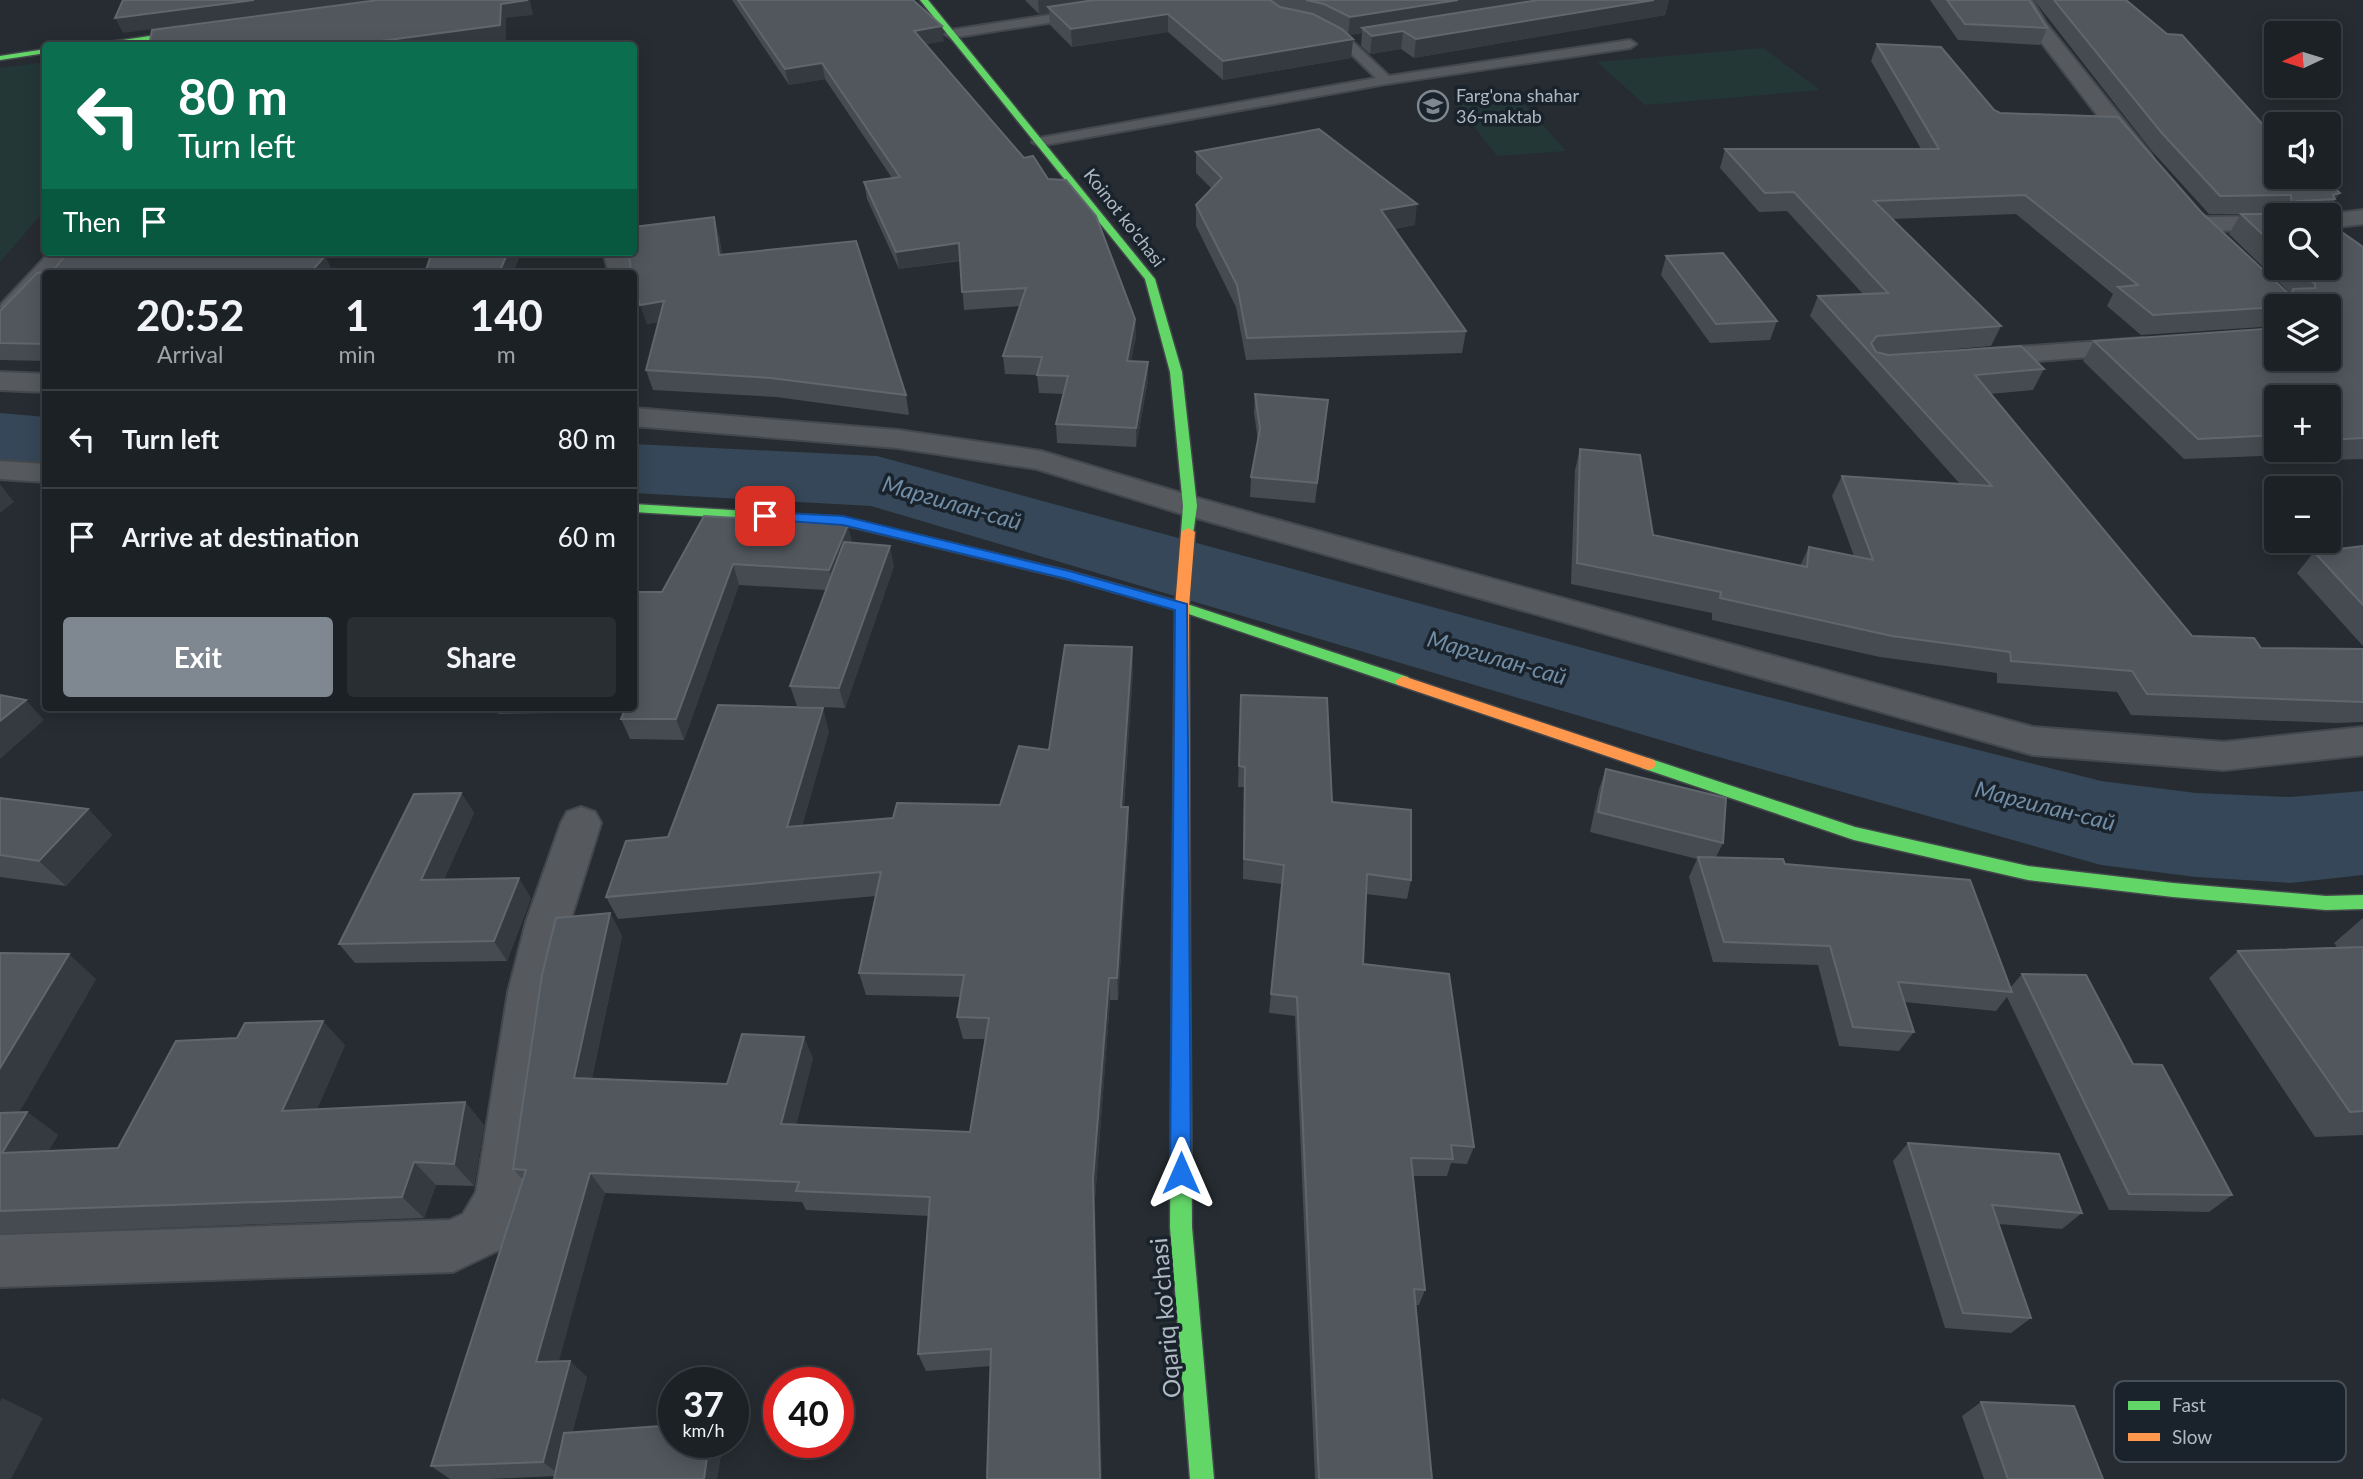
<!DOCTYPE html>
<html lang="en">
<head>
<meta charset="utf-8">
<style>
	body { margin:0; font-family:Lato,sans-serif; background:#292e32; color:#f1f3f6; height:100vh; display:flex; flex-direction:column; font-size:26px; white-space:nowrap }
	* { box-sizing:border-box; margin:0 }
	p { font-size:23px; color:#a0a3a7 }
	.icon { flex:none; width:38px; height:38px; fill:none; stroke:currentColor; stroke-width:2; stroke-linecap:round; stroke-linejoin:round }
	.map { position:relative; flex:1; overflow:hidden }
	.drawer { position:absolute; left:42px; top:270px; width:595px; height:441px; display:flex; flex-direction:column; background:#1c2125; border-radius:7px; box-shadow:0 4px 18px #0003,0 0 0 2px #3a3e42 }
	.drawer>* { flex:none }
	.top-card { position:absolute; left:42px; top:42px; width:595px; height:214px; border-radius:7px; box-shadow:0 4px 18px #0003,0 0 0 2px #3a3e42; background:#0b6e4f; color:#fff; overflow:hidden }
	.needle { width:46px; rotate:266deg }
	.buttons { position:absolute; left:2264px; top:21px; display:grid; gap:14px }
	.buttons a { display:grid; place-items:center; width:77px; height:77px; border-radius:7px; background:#1c2125; box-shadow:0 4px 18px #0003,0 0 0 2px #3a3e42; font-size:35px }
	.speed { position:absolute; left:658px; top:1367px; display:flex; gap:14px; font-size:35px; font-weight:700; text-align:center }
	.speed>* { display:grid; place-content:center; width:91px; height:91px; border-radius:50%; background:#1c2125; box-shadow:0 4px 18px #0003,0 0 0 2px #3a3e42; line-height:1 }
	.speed small { font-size:18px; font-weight:400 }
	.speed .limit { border:10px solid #d22; background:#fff; color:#111 }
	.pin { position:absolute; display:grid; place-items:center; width:60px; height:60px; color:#fff; margin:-30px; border-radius:14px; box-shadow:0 4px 10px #0006 }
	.me { position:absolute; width:77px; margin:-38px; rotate:0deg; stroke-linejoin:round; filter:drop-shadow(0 0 5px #0008) }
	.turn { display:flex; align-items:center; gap:24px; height:147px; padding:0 21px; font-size:32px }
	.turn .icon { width:91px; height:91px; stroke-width:2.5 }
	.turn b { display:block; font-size:49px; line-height:60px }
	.then { display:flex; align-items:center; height:66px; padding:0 21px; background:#0003; gap:14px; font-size:26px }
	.eta { display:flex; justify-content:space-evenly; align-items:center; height:119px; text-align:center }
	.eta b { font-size:42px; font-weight:700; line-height:49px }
	.action { display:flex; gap:14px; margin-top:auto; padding:14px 21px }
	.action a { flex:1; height:80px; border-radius:7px; background:#7f8890; color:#fff; font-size:28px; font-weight:700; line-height:80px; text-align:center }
	.action a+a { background:#292e32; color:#f1f3f6 }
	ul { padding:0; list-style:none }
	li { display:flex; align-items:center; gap:21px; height:98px; padding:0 21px; border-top:2px solid #3a3e42 }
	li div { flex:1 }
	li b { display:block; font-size:26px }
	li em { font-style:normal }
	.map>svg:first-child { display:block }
</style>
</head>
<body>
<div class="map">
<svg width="2363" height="1479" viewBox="0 0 2363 1479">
	<rect width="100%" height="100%" fill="#262c31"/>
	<!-- green -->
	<g fill="#243737">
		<polygon points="1763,48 1820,90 1645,105 1597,62"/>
		<polygon points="45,62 45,210 0,262 0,68"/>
		<polygon points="1514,93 1566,151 1497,156 1451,97"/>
	</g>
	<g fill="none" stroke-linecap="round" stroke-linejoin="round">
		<!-- river -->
		<g fill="#354758" fill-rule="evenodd">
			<polygon points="0,413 46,417 46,465 0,461"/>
			<polygon points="634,444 877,456 1701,680 2101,781 2196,793 2290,797 2363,791 2363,875 2290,883 2196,877 2101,865 1701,752 871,506 634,493"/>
		</g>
		<!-- lane casing -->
		<g stroke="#44484c" stroke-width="4">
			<g id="lane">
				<polygon points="1082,10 1086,11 1086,17 951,38 945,34 951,30"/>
				<polygon points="1324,27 1350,39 1389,76 1630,40 1636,44 1630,48 1386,84 1039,146 1032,142 1039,138 1376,78 1342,45 1320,34 1320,28"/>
			</g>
		</g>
		<!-- street casing -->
		<g stroke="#44484c" stroke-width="4">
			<g id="street">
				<polygon points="2014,0 2032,0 2046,23 2150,153 2153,158 2150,163 2134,163 2031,29"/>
				<polygon points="2363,210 2363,224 2329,228 2329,215 2323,215"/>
				<polygon points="2277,216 2277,230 2201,231 2192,229 2189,224 2192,219 2201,217"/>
				<path d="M50 252H77L59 273H46V287C33 301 23 319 3 314L0 306 3 302Z"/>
				<polygon points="603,252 629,252 635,273 634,275 609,273"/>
				<polygon points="2142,338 2152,340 2156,346 2152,352 1975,366 1965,364 1961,358 1965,352 1975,350"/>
				<polygon points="0,372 46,374 46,392 0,390"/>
				<polygon points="634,408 898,430 1041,451 1201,499 2033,727 2224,742 2363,727 2363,755 2224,770 2033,755 1179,513 1037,469 898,448 634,426"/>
				<polygon points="0,461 46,464 46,482 0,479"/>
				<polygon points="581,807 595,812 601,823 570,922 554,992 526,1199 499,1250 453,1272 0,1287 0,1235 450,1220 463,1214 476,1192 508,992 526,922 561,823 567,812"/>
			</g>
		</g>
		<!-- fast casing -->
		<g stroke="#44484c" stroke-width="3">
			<g id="fast">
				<polygon points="920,0 928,0 1155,279 1182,372 1197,506 1193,535 1188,536 1181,532 1183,506 1170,372 1145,279"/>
				<polygon points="203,28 206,32 108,46 83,46"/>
				<polygon points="46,49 46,53 0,60 0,56"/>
				<polygon points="634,504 843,517 1069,571 1187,604 1408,677 1411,681 1408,685 1398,685 1177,610 1067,579 843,525 634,512"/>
				<polygon points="1648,758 1855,827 2028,866 2173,883 2326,896 2363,895 2363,909 2326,910 2173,897 2028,880 1854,840 1642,768 1640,764 1642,760"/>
				<polygon points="1181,957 1187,960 1190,965 1192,1227 1214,1479 1190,1479 1170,1227 1172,965 1175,960"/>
			</g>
		</g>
		<!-- slow casing -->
		<g stroke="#44484c" stroke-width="3">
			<g id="slow">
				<polygon points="1188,528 1195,532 1189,607 1190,965 1187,970 1181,973 1175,970 1172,965 1175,607 1181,532"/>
				<polygon points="1403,676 1654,760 1656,764 1654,768 1648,770 1398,685 1395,681"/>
			</g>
		</g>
		<!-- lane -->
		<use href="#lane" fill="#565a5f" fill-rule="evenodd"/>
		<!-- street -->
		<use href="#street" fill="#565a5f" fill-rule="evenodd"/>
		<!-- fast -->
		<use href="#fast" fill="#63d668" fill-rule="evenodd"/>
		<!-- slow -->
		<use href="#slow" fill="#ff974d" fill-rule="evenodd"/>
	</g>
	<!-- wall -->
	<g fill="#464b51" fill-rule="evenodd">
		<polygon points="732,0 913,0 944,41 926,44 1135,319 1136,337 1131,361 1148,380 1136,447 1057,443 1056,424 1064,394 1039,393 1037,375 1005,374 1003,356 1020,306 964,310 960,261 899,269 867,199 864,182 892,178 825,79 789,85"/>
		<polygon points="1025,0 1669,0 1665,15 1414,58 1401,49 1370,54 1361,46 1362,33 1349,35 1353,39 1351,58 1223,80 1168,32 1072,47 1050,25 1049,12 1039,14"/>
		<polygon points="1930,0 2029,0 2047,28 2040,45 1958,40"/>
		<path d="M2034 0H2126L2340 193 2324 215H2277V268H2329L2363 247V459L2296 461 2289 455 2184 459 2083 361 2094 341 2277 359 2329 306H2277V326L2141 335 2107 306 2113 294 2016 214 1892 219 2001 326 1991 346 1886 355 2044 369 2033 390 1990 394 2192 636 2261 648 2363 649V722L2336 723 2131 715 2117 692 1997 683V673L1880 657 1712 620V613L1571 584 1575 470 1580 449 1653 535 1800 566 1809 547 1854 556 1832 496 1842 476 1960 484 1810 316 1818 296 1863 294 1787 211 1759 212 1720 168 1725 149H1921L1871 61 1877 44 1994 110 2201 212 2288 293H2290L2229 234 2241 214H2258H2209L2151 150ZM2277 397H2329V450H2277Z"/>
		<polygon points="1196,152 1415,225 1394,229 1466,331 1462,353 1246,360 1236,307 1196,226 1196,205 1212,189 1196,173"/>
		<polygon points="719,235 722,255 906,395 909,415 776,397 653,390 646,370 659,322 647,324 634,287"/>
		<polygon points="68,252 255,252 252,257 325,256 333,273 46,273 46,361 0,360 0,311 37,273 52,272"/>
		<polygon points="1666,256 1777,321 1770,340 1710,343 1661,275"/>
		<polygon points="1255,394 1326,420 1315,503 1250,497 1251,477 1258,441 1254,413"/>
		<polygon points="704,516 852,543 894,566 845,708 797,706 790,686 826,590 739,585 684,740 630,739 621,719 624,712 498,714 495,707 634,707 662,592"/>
		<polygon points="2363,546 2363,646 2297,573 2314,552"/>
		<polygon points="1132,647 1133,670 1124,807 1129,830 1118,1000 1110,1000 1095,1199 991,1366 926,1371 918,1354 929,1216 806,1210 802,1202 605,1193 558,1361 587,1377 572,1433 674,1442 723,1442 717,1479 554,1476 490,1479 450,1479 431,1466 523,1180 513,1169 610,913 622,936 592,1078 727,1084 813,1058 796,1125 970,1132 985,1039 963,1039 957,1017 961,997 866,995 859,973 876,896 618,919 606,897 668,837 829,731 802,826 893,818 1000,805 1049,750"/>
		<polygon points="1241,695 1332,802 1411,880 1407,899 1366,894 1363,964 1474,1147 1467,1164 1451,1163 1447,1176 1413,1176 1425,1290 1419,1305 1416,1305 1432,1479 1315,1479 1295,1016 1269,1013 1282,884 1243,879 1244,787 1238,787"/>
		<polygon points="1606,769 1723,843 1716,857 1785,864 2010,988 2022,974 2133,1064 2232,1195 2209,1212 2109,1210 2007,997 1996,1011 1904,1002 1914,1032 1899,1051 1839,1046 1818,965 1713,962 1689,877 1697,859 1590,832 1599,789"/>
		<polygon points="461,793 474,813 444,879 531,898 507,961 355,963 339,944"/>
		<polygon points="0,798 88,809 112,835 66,886 0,877"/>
		<polygon points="2363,918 2363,1135 2315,1137 2209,978 2238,951 2337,947 2334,943"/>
		<polygon points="0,953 96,979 19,1112 27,1112 58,1135 48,1151 118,1148 345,1045 317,1109 465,1102 484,1125 474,1186 436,1185 424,1218 0,1234"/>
		<polygon points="1908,1143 2082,1213 2062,1229 1998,1224 2031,1318 2011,1333 1945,1328 1893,1161"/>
		<polygon points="1981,1402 2103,1479 1984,1479 1962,1416"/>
	</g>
	<!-- shaded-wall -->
	<g fill="#343a3f">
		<polygon points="254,0 372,0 123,33 115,18"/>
		<polygon points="530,0 533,15 506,18 506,40 463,46 365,46 366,43 501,4"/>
		<polygon points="1038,0 1131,0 1048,7 1049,12 1039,14"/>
		<polygon points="1458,0 1549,0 1362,28 1362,33 1348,35 1350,17"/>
		<polygon points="1654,0 1669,0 1665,15 1414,58 1416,39"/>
		<polygon points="1168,14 1168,32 1072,47 1071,29"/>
		<polygon points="942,26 944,41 916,46 914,31"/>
		<polygon points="1403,31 1401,49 1370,54 1372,36"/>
		<polygon points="1353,39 1351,58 1223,80 1223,61"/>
		<polygon points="822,63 825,79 789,85 785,69"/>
		<polygon points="2340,193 2327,212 2326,212 2335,199 2333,195"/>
		<polygon points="1417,204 1415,225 1379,231 1381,210"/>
		<polygon points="714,217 719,235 724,274 719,255"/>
		<polygon points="959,243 961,260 899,269 896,252"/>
		<polygon points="236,252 255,252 244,273 233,257"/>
		<polygon points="508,252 522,252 513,273 499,273"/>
		<polygon points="325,256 333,273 310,273"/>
		<polygon points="664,301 670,320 647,324 640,305"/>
		<polygon points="1135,319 1136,337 1127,379 1127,361"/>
		<polygon points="1148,362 1148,380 1136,447 1136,428"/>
		<polygon points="0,484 14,502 0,513"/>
		<polygon points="848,525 853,545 834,591 829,570"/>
		<polygon points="890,546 894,566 845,708 839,688"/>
		<polygon points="733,564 739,585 684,740 676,719"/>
		<polygon points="1132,647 1133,670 1122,830 1121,807"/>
		<polygon points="26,700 44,720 0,759 0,721"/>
		<polygon points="823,708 829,731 795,850 787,827"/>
		<polygon points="461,793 474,813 435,899 421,880"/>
		<polygon points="1128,807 1129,830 1118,1000 1117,978"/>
		<polygon points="88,809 112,835 66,886 39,861"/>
		<polygon points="519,878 531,898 507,961 494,941"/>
		<polygon points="610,913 622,936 588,1098 574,1078"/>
		<polygon points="69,954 96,979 5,1137 0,1133 0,1068"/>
		<polygon points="1109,978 1110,1000 1095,1199 1102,1479 1100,1479 1093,1179"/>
		<polygon points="323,1021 345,1045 306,1134 282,1111"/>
		<polygon points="804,1037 813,1058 791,1145 781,1124"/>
		<polygon points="465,1102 484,1125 474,1186 454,1164"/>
		<polygon points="27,1112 58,1135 34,1175 2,1153"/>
		<polygon points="414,1162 436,1185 424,1218 402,1197"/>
		<polygon points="590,1173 605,1193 554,1379 536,1362"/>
		<polygon points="570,1361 587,1377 561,1476 543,1462"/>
		<polygon points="2,1398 43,1418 11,1479 0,1479 0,1402"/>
		<polygon points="709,1442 723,1442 717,1479 704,1479"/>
	</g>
	<!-- building -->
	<g fill="#51575d" stroke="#60666d" stroke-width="2">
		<polygon points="123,0 254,0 115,18"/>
		<polygon points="378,0 528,0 501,4 500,25 366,43 365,46 149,46 152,30"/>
		<polygon points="738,0 913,0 942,26 914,31 1024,158 1033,156 1048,179 1066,180 1096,216 1135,319 1127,361 1148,362 1136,428 1056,424 1068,376 1037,375 1042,357 1003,356 1026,288 962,292 959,243 896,252 864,182 900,177 822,63 785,69"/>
		<polygon points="1094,0 1270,0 1280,7 1313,14 1342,29 1353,39 1223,61 1168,14 1071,29 1048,7"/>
		<polygon points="1306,0 1458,0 1350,17 1324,4"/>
		<polygon points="1539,0 1654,0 1416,39 1403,31 1372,36 1362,28"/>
		<polygon points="1947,0 2029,0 2047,28 1965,24"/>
		<polygon points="2054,0 2126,0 2167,34 2182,35 2266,128 2270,128 2277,134 2277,177 2322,177 2340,193 2333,195 2335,199 2298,201 2318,215 2277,215 2277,248 2241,214 2289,214 2292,211 2291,195 2220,196 2161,132"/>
		<polygon points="1877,44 1941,47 1994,110 2000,113 2118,117 2201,212 2288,293 2292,293 2293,289 2315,288 2315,284 2297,268 2329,268 2329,223 2363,247 2363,438 2329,440 2329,397 2277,397 2277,435 2198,439 2094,341 2277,328 2277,359 2329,359 2329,306 2277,306 2277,307 2153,315 2118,287 2138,285 2025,195 1874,201 2001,326 1877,336 1871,343 1876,352 1888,355 2021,346 2044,369 1975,375 2192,636 2254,638 2261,648 2363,649 2363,702 2147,694 2132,671 2011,661 2010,652 1892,636 1720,598 1721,592 1577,563 1580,449 1640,455 1653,535 1807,567 1809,547 1873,560 1842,476 1992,486 1818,296 1888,293 1794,192 1765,193 1725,149 1939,149"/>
		<polygon points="1319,129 1417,204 1381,210 1466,331 1247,338 1237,285 1196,205 1222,178 1196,152"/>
		<polygon points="714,217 719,255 856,241 906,395 771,378 646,370 664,301 640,305 634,286 634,273 631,273 629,252 634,252 634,227"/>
		<polygon points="68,252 236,252 233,257 325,256 310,273 46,273 46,344 0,343 0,311 37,273 52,272"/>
		<polygon points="432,252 508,252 499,273 425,273"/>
		<polygon points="1723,253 1777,321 1716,324 1666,256"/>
		<polygon points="1255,394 1328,400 1317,483 1251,477 1260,429"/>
		<polygon points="704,516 848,525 829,570 733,564 676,719 621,719 626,707 634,707 634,592 662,592"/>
		<polygon points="844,542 890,546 839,688 790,686"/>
		<polygon points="2363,546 2363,605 2314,552"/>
		<polygon points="1065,645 1132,647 1121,807 1128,807 1117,978 1109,978 1093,1179 1100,1479 987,1479 991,1349 918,1354 930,1197 796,1191 799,1182 590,1173 536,1362 570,1361 543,1462 431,1466 526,1170 513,1169 542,975 556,918 610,913 574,1078 727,1084 742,1034 804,1037 781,1124 970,1132 989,1018 957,1017 964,975 859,973 881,872 606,897 626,841 668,837 718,705 823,708 787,827 893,818 897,803 1000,805 1019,746 1049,750"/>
		<polygon points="0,695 26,700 0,721"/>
		<polygon points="1241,695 1327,698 1332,802 1411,810 1411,880 1367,874 1363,964 1449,974 1474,1147 1451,1145 1453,1159 1411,1158 1425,1290 1414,1289 1432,1479 1319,1479 1297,997 1271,994 1284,865 1244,859 1245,767 1239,766"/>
		<polygon points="1606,769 1726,798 1723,843 1598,812"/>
		<polygon points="461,793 421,880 519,878 494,941 339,944 414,794"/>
		<polygon points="0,798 88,809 39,861 0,855"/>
		<polygon points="1698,857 1783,859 1785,864 1970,880 2012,992 1898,982 1914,1032 1853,1027 1830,946 1724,942"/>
		<polygon points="2363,947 2363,1111 2350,1112 2238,951"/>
		<polygon points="0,953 69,954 0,1068"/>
		<polygon points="2022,974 2086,975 2133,1064 2162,1065 2232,1195 2129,1194"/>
		<polygon points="323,1021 282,1111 465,1102 454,1164 414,1162 402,1197 0,1211 0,1113 27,1112 2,1153 118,1148 176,1041 237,1038 245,1023"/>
		<polygon points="1908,1143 2059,1154 2082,1213 1992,1205 2031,1318 1963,1313"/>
		<polygon points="1981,1402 2074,1406 2103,1479 2008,1479"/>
		<polygon points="674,1425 674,1442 709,1442 704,1479 554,1479 564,1433"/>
	</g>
	<!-- route -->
	<polygon fill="#1a73e8" stroke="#114b97" stroke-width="2" points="765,512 843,516 1069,571 1187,604 1191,1173 1188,1180 1181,1183 1174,1180 1170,1173 1175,610 1067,579 843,525 760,519 760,513"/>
	<!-- icons -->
	<defs>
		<g id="school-ring" transform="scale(1.575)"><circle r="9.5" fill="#1a232b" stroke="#7f8890" stroke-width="1.5"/><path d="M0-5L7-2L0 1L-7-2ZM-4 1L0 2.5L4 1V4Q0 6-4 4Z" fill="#7f8890"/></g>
	</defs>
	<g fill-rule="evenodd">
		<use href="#school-ring" x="1433" y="106"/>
	</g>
	<g text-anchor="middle" stroke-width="7" stroke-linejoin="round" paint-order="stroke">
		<!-- far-poi labels -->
		<g font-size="18" fill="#afb9c3" stroke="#1a232b" text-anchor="start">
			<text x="1456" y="102">Farg'ona shahar<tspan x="1456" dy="21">36-maktab</tspan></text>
		</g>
		<!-- far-street labels -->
		<g font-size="18" fill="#afb9c3" stroke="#1a232b">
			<text transform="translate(1124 218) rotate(52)" y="6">Koinot ko'chasi</text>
		</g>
		<!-- water labels -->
		<g font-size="23" font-style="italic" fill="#718da5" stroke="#1a232b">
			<text transform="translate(952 503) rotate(16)" y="8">Маргилан-сай</text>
			<text transform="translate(1497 658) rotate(16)" y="8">Маргилан-сай</text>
			<text transform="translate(2045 806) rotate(14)" y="8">Маргилан-сай</text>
		</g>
		<!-- near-street labels -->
		<g font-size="24" fill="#afb9c3" stroke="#1a232b">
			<text transform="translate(1166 1318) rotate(-95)" y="8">Oqariq ko'chasi</text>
		</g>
	</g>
	<!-- legend -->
	<rect x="2114" y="1381" width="232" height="81" rx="10" fill="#1a232b" stroke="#475059" stroke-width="2"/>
	<rect x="2128" y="1401" width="32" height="9" fill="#63d668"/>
	<rect x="2128" y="1433" width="32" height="8" fill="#ff974d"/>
	<g font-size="19" fill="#afb9c3">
		<text x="2172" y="1412">Fast</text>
		<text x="2172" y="1444">Slow</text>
	</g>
</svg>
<div class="buttons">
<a><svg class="needle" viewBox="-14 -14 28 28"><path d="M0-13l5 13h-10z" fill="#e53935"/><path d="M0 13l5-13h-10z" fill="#a0a3a7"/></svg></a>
<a><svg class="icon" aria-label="sound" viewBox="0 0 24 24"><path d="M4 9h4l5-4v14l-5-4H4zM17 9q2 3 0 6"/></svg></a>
<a><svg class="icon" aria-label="search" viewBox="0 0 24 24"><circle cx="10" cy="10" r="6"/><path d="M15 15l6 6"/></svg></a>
<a><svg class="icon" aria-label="layers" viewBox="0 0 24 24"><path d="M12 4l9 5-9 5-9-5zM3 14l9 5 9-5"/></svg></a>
<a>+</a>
<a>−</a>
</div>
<div class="speed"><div>37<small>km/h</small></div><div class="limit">40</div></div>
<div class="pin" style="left:765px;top:516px;background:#d93025"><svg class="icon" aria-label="arrive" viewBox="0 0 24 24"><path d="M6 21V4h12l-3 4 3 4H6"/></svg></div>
<svg class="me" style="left:1181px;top:1173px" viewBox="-20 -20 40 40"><path d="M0-17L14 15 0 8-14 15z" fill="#1a73e8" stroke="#fff" stroke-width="4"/></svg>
<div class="top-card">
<div class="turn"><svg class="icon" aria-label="left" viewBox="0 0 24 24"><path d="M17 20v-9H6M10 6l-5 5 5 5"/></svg><div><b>80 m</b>Turn left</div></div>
<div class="then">Then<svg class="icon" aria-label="arrive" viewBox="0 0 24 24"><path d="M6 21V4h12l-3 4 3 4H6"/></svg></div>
</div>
<section class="drawer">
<div class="eta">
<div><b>20:52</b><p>Arrival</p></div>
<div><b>1</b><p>min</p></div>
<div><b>140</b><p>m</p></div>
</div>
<ul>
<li><svg class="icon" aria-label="left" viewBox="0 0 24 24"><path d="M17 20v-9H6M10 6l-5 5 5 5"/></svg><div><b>Turn left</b></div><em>80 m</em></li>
<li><svg class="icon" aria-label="arrive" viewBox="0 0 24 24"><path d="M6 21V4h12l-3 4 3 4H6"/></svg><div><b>Arrive at destination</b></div><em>60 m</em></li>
</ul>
<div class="action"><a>Exit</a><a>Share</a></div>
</section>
</div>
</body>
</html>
